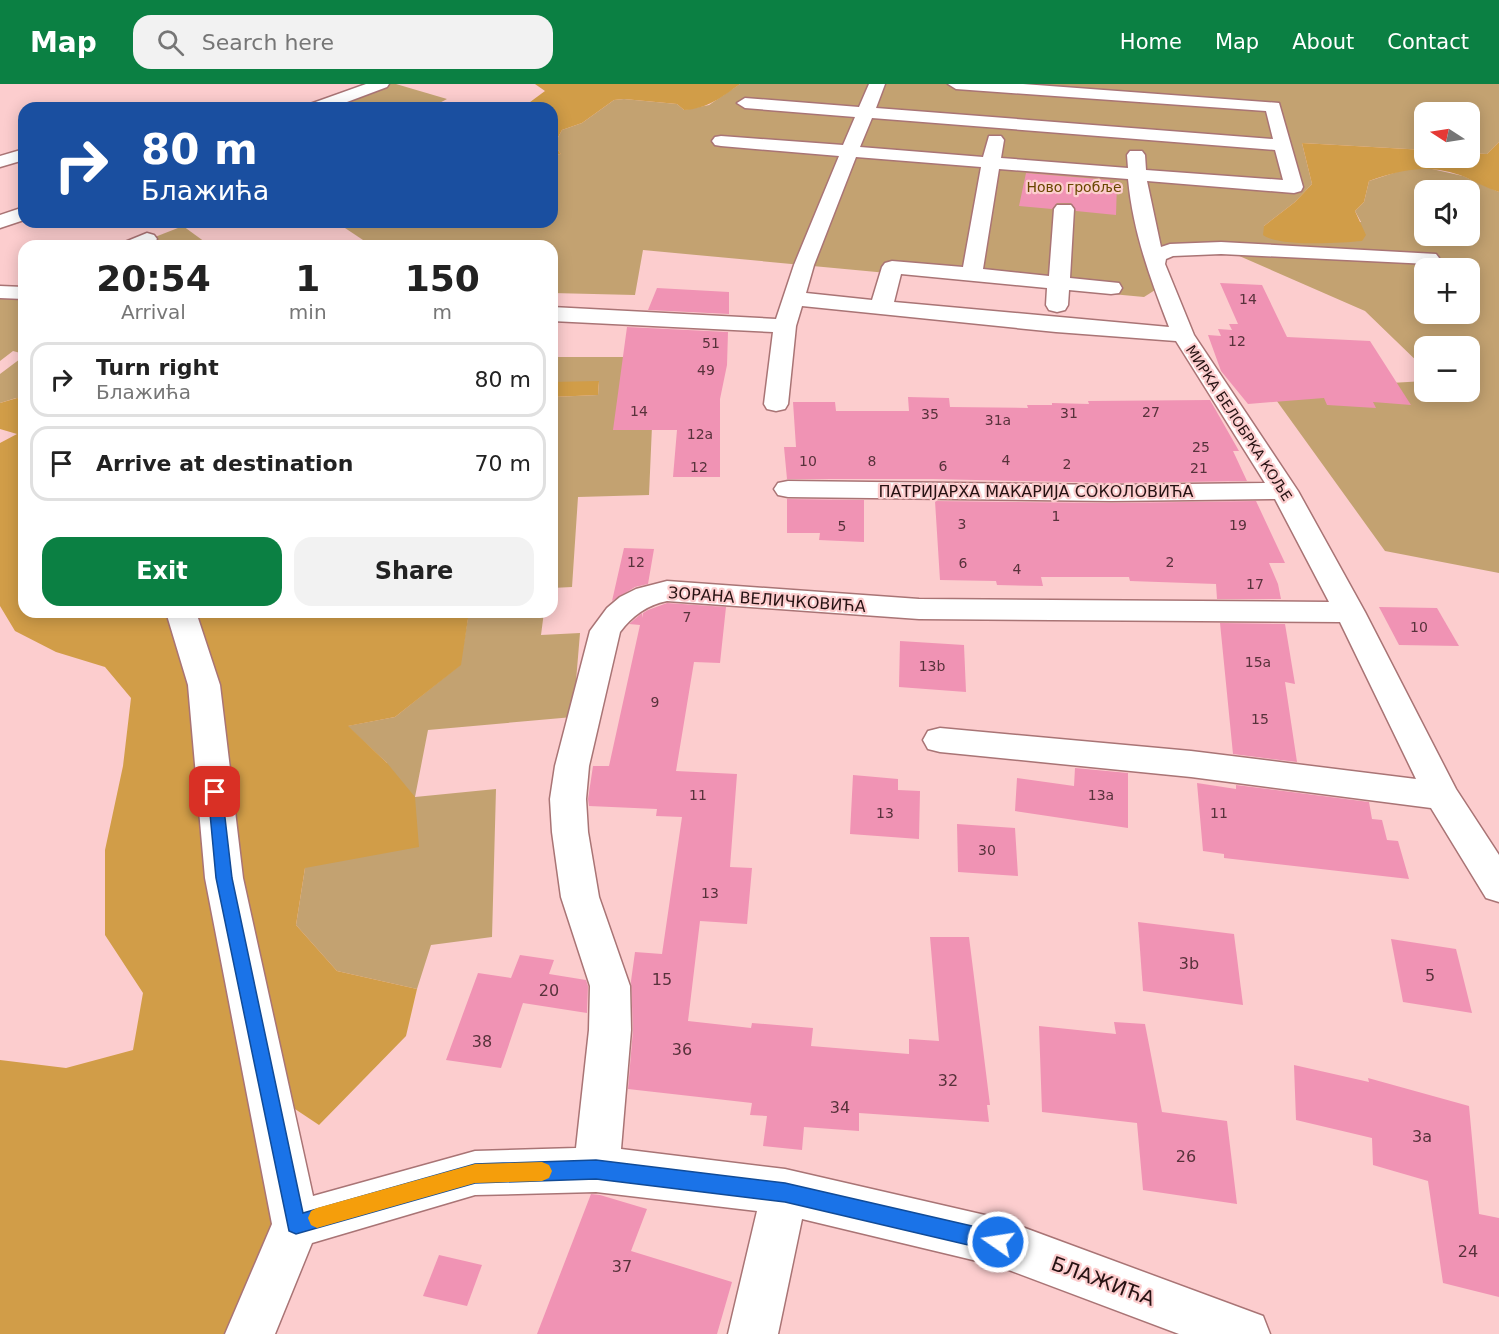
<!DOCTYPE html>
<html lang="en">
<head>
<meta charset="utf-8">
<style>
	body { margin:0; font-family:"DejaVu Sans",sans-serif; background:#f2f2f2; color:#222; height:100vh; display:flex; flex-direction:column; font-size:22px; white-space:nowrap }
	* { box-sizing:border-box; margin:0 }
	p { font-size:20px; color:#767676 }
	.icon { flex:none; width:33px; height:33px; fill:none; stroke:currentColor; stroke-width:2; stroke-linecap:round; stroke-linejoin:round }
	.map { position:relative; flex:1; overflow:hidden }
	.details { position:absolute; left:18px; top:156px; width:540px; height:378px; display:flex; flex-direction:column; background:#fff; border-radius:18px; box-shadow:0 3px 15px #0003 }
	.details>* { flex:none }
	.hud { position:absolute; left:18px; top:18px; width:540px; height:126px; border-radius:18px; box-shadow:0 3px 15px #0003; background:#1a4fa0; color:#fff; overflow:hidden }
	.needle { width:39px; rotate:282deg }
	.controls { position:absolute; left:1414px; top:18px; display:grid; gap:12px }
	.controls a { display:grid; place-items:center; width:66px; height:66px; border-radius:12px; background:#fff; box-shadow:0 3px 15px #0003; font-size:30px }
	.pin { position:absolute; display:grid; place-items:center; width:51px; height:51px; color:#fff; margin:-26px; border-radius:12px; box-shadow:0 3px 9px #0006 }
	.me { position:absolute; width:66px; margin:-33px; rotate:283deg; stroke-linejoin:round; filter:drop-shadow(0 0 4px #0008) }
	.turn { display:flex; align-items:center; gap:21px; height:126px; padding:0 24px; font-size:27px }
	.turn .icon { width:78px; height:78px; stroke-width:2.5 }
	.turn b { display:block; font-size:42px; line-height:51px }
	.eta { display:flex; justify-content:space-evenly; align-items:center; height:102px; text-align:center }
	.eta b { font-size:36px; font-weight:700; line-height:42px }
	.button { display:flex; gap:12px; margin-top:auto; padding:12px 24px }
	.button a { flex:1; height:69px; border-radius:18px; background:#0b8043; color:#fff; font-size:24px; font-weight:700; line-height:69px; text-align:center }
	.button a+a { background:#f2f2f2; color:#222 }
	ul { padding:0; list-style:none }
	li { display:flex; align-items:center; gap:18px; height:75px; margin:0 12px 9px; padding:0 12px; border:3px solid #e0e0e0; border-radius:18px }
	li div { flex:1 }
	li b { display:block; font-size:22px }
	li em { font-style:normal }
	header { display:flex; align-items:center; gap:36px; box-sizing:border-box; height:84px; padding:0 30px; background:#0b8043; color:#fff }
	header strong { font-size:28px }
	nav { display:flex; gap:33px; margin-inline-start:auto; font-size:21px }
	.search { width:420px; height:54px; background:#f2f2f2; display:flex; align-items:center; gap:15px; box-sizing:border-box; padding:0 21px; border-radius:18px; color:#767676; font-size:22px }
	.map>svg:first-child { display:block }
</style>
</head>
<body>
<header>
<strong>Map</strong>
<div class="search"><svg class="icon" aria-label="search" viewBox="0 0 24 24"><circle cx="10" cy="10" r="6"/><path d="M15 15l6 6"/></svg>Search here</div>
<nav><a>Home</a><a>Map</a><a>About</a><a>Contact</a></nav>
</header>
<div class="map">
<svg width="1499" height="1250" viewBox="0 0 1499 1250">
	<rect width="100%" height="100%" fill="#fccdce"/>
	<!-- green -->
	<g fill="#c3a271" fill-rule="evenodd">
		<polygon points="381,0 396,0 447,15 430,24 316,24"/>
		<path d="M740 0H1499V58L1487 70 1470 69V28H1425V66L1302 59 1312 100 1295 118 1264 142 1361 138 1355 127 1364 118 1369 97 1409 84 1432 85 1463 92 1499 108V489L1385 467 1269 306 1425 297V308H1470V262H1425V285L1365 227 1221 164 1156 172 1163 201 1144 213 643 166 635 211 552 209V162H372L336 138H552V71L561 70 554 61 562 46 582 39 614 16 624 15 677 20 684 26 709 21ZM1425 106H1470V152H1425ZM1425 184H1470V230H1425Z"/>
		<polygon points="183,142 209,161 132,162"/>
		<polygon points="0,208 24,209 24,270 13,267 0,277"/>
		<polygon points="24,272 24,317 16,314 0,319 0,290"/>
		<polygon points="552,273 655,273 649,411 578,413 572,503 552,504 552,313 598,311 599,298 552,298"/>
		<polygon points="469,528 544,528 541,551 580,549 573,633 428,646 415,713 496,705 492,853 431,861 417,905 337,887 296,841 305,784 387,679 347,642 395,633 460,581"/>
	</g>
	<!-- forest -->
	<g fill="#d19d48">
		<path d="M535 0H740C722 13 707 25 684 26L677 20 624 15 614 16 582 39 562 46 554 61 561 70 552 71V24H522L545 7Z"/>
		<path d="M1499 58V108C1487 104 1476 98 1465 93 1431 79 1401 85 1369 97L1364 118 1355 127 1366 151 1362 157C1340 159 1280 163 1263 151L1264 142 1295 118 1312 100 1302 59 1425 66V74H1470V69L1487 70Z"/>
		<polygon points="599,297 598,311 552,313 552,298"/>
		<polygon points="17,314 24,317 24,528 469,528 461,581 395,633 348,642 387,679 415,713 419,763 305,784 296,841 337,887 417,905 406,952 319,1041 268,1007 296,1140 250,1250 0,1250 0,976 66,984 133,966 143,909 105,851 105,766 123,682 131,614 105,583 56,568 15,547 0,522 0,359 17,350 0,345 0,319"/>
	</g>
	<!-- building -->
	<g fill="#f093b4">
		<polygon points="1026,89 1110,96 1110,99 1117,99 1116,131 1076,127 1071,119 1057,119 1052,125 1019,122"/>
		<polygon points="1220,199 1262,201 1287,253 1370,257 1411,321 1373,318 1376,324 1327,321 1324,314 1248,320 1221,287 1208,251 1221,252 1218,245 1232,246 1229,240 1238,240"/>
		<polygon points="657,204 729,208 729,230 648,226"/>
		<polygon points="627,243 728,248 727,281 720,315 720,393 673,393 677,346 613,346"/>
		<polygon points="908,313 949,314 950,323 1028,324 1027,321 1052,321 1052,319 1089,320 1088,317 1210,316 1239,367 1233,367 1247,397 1111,399 933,395 787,395 784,363 796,363 793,318 835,318 836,327 909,327"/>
		<polygon points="787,415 864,416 864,458 819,456 820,449 787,449"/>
		<polygon points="935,417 1111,419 1256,417 1285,479 1269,479 1278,500 1281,515 1217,515 1216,500 1130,497 1129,493 1041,493 1043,502 997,501 996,497 940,496"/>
		<polygon points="624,464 654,465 648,500 635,503 612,517"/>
		<polygon points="667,519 726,523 720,579 694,578 676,687 737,690 730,783 752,784 747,840 700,837 688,937 751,944 752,939 813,944 811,962 909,970 909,955 939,957 930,853 969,853 990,1021 987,1021 989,1038 859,1029 859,1047 804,1043 802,1066 763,1062 767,1032 750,1031 752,1019 628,1005 633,946 631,897 635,868 662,870 682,733 656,732 657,725 589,722 588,715 593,682 609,682 640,541 629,540 642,529 642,534 643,529 648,526"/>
		<polygon points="1379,523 1437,524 1459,562 1399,561"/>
		<polygon points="1220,539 1285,540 1295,600 1285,598 1297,678 1233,670"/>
		<polygon points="900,557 964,561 966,608 899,603"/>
		<polygon points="1075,684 1128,689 1128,744 1015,727 1017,694 1074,702"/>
		<polygon points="853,691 898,695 898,706 920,707 919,755 850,750"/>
		<polygon points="1197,699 1236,705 1236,701 1369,718 1372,735 1382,736 1387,756 1398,757 1409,795 1224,774 1224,770 1203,767"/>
		<polygon points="957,740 1015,744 1018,792 958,788"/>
		<polygon points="1138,838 1234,850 1243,921 1143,907"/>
		<polygon points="1391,855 1456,865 1472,929 1403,918"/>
		<polygon points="520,871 554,876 549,890 586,896 588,902 587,929 523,919 501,984 446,976 478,889 511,894"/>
		<polygon points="1114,938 1145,940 1162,1028 1227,1037 1237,1120 1143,1106 1137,1039 1042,1028 1039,942 1116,950"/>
		<polygon points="1294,981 1369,998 1368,994 1469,1022 1479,1130 1499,1134 1499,1213 1443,1199 1428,1097 1373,1081 1372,1054 1296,1036"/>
		<polygon points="591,1110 600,1111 647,1125 631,1167 732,1198 717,1250 537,1250"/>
		<polygon points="439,1171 482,1181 467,1222 423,1212"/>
	</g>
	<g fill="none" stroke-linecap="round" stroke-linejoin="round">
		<!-- minor casing -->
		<g stroke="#a97475" stroke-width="3">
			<g id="minor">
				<polygon points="366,0 389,0 387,3 331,24 308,24 310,20"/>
				<path d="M869 0H885L876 24 1273 55 1266 27 956 5 948 0H1023L1279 19 1303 103 1301 107 1294 109 1147 97 1161 163 1170 160 1221 158 1436 170 1439 174 1436 178 1429 180 1221 170 1173 172 1166 175 1165 180 1194 251 1298 407 1365 528 1456 705 1499 771V818L1486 814 1431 724 1191 693 940 668 928 665 923 656 928 647 940 644 1191 667 1416 695 1340 538 919 535 667 517C647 521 632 532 620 548L589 682 586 715 588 748 599 813 630 902 631 946 621 1065 785 1085 998 1134 1263 1232 1270 1250H1179L998 1182 802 1135 778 1250H728L757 1127 596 1108 475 1111 312 1159 275 1250H225L272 1140 205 794 188 601 166 528H196L220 601 243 794 313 1112 475 1067 576 1064 589 946 590 902 561 813 552 748 550 715 555 682 590 547 607 524 620 513 636 505 667 497 919 515 1329 518 1275 415 1111 417 788 413 778 411 774 405 778 399 788 397 1111 401 1265 399 1176 257 1056 248 802 222 796 242 788 320 785 325 776 327 767 325 764 320 773 248 552 237V223L776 235 794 181 839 72 721 62 715 61 712 57 715 53 721 52 843 61 855 33 745 24 737 19 745 14 859 23ZM872 34 1275 66 1283 96 1146 86 1145 71 1142 67H1130L1127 71 1128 84 1001 74 1004 56 1001 52H989L983 73 860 63ZM856 73 981 83 963 183 892 177 885 179 882 183 872 216 806 209 814 181ZM999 85 1128 95C1133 148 1150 194 1169 243L894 218 901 190 1047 204 1046 221 1049 226 1057 228 1065 226 1068 221 1069 206 1111 210 1119 209 1122 204 1119 199 1070 194 1074 125 1071 121H1057L1054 125 1049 192 983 185Z"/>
				<polygon points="24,65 24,76 0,83 0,72"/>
				<polygon points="24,123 24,136 0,144 0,131"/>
				<path d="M147 149 154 151 157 155C149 166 134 162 122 162L125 158Z"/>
				<polygon points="0,202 24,203 24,215 0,214"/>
			</g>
		</g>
		<!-- minor -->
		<use href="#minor" fill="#fff" fill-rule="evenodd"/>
	</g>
	<!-- route -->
	<polygon fill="#1a73e8" stroke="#114b97" stroke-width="1.5" points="215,703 220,704 222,708 232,794 303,1129 475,1080 596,1076 785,1099 998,1148 1005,1151 1008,1158 1005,1165 998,1168 785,1118 596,1095 475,1099 296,1150 289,1147 216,794 208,708 210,704"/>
	<!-- slow -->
	<polygon fill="#f59e0b" points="542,1078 549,1081 552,1087 549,1094 542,1097 475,1099 317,1144 311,1141 308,1134 311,1127 317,1124 475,1080"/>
	<g text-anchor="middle" stroke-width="4.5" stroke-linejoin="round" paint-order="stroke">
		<!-- far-park labels -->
		<g font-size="14" fill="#694700" stroke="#fccdce">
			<text x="1074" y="108">Ново гробље</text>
		</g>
		<!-- number labels -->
		<g font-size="14" fill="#58323b">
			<text x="1248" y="220">14</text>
			<text x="1237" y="262">12</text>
			<text x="711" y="264">51</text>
			<text x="706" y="291">49</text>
			<text x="639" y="332">14</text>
			<text x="1151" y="333">27</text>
			<text x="1069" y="334">31</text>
			<text x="930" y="335">35</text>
			<text x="998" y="341">31a</text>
			<text x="700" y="355">12a</text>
			<text x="1201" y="368">25</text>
			<text x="1006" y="381">4</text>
			<text x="808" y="382">10</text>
			<text x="872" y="382">8</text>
			<text x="1067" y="385">2</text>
			<text x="943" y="387">6</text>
			<text x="699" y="388">12</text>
			<text x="1199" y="389">21</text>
			<text x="1056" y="437">1</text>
			<text x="962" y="445">3</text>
			<text x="1238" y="446">19</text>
			<text x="842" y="447">5</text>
			<text x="636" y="483">12</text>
			<text x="1170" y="483">2</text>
			<text x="963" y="484">6</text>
			<text x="1017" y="490">4</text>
			<text x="1255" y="505">17</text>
			<text x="687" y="538">7</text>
			<text x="1419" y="548">10</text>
			<text x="1258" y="583">15a</text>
			<text x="932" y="587">13b</text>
			<text x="655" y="623">9</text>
			<text x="1260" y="640">15</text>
			<text x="698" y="716">11</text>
			<text x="1101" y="716">13a</text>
			<text x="885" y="734">13</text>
			<text x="1219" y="734">11</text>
			<text x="987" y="771">30</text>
			<text x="710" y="814">13</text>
		</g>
		<!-- far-street labels -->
		<g font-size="14" fill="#261213" stroke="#fccdce">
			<text transform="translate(1239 339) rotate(57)" y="5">МИРКА БЕЛОБРКА КОЉЕ</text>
		</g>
		<!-- street labels -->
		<g font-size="16" fill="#261213" stroke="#fccdce">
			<text x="1036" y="413">ПАТРИЈАРХА МАКАРИЈА СОКОЛОВИЋА</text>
			<text transform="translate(767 515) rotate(4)" y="6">ЗОРАНА ВЕЛИЧКОВИЋА</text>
		</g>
		<!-- near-number labels -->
		<g font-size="16" fill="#58323b">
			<text x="1189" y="885">3b</text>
			<text x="1430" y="897">5</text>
			<text x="662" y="901">15</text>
			<text x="549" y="912">20</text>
			<text x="482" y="963">38</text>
			<text x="682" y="971">36</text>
			<text x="948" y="1002">32</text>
			<text x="840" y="1029">34</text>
			<text x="1422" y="1058">3a</text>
			<text x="1186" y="1078">26</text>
			<text x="1468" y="1173">24</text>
			<text x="622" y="1188">37</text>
		</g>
		<!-- near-street labels -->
		<g font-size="20" fill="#261213" stroke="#fccdce">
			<text transform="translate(1103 1197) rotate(20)" y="7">БЛАЖИЋА</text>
		</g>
	</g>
</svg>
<div class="controls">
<a><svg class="needle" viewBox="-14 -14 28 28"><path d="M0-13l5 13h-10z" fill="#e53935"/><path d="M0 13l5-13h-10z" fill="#767676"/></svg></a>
<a><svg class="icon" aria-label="sound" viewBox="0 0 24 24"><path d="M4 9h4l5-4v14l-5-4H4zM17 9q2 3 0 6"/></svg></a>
<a>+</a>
<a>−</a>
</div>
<div class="pin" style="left:215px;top:708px;background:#d93025"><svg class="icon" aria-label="arrive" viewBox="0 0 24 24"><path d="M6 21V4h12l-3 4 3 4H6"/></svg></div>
<svg class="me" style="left:998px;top:1158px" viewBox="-20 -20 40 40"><circle r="17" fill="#1a73e8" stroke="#fff" stroke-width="3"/><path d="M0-11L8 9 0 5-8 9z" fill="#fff"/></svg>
<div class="hud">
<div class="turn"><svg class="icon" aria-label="right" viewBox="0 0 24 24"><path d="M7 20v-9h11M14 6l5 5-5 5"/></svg><div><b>80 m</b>Блажића</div></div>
</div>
<section class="details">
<div class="eta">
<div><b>20:54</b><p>Arrival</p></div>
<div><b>1</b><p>min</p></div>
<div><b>150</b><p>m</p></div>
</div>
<ul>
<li><svg class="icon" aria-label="right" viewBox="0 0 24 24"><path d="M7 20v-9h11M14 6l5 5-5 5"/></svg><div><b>Turn right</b><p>Блажића</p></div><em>80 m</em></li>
<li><svg class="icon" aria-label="arrive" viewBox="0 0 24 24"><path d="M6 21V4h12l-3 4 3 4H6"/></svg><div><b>Arrive at destination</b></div><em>70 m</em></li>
</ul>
<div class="button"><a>Exit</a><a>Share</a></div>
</section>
</div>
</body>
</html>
